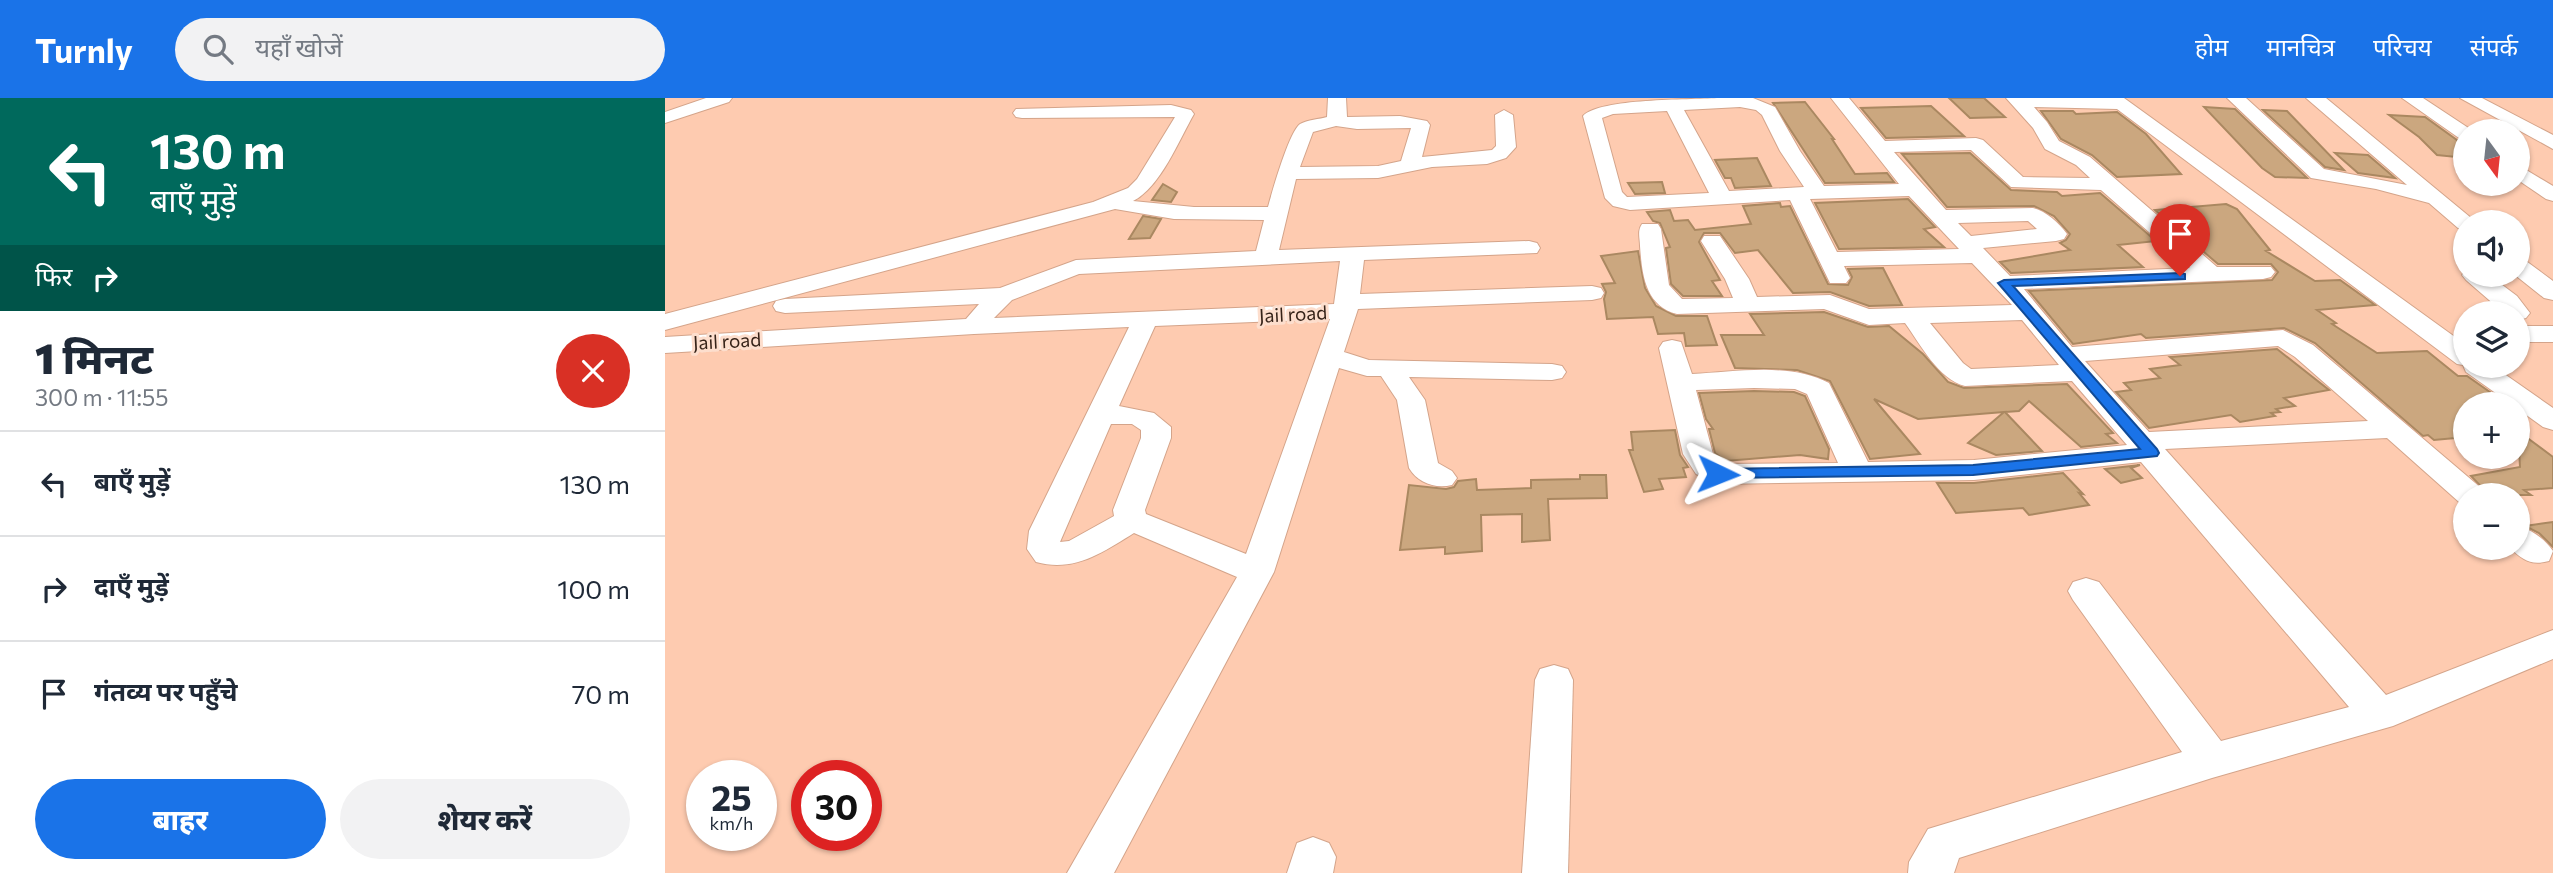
<!DOCTYPE html>
<html lang="hi">
<head>
<meta charset="utf-8">
<style>
	body { margin:0; font-family:Commissioner,"Noto Sans Devanagari",sans-serif; background:#f2f2f3; color:#1f2937; height:100vh; display:flex; flex-direction:column; font-size:26px; white-space:nowrap }
	* { box-sizing:border-box; margin:0 }
	p { font-size:23px; color:#747a83 }
	.icon { flex:none; width:38px; height:38px; fill:none; stroke:currentColor; stroke-width:2; stroke-linecap:round; stroke-linejoin:round }
	.map { position:relative; flex:1; overflow:hidden }
	.drawer { display:flex; flex-direction:column; background:#fff; width:665px }
	.drawer>* { flex:none }
	.top-card { background:#00695c; color:#fff; overflow:hidden }
	.needle { width:46px; rotate:165deg }
	.fabs { position:absolute; left:1788px; top:21px; display:grid; gap:14px }
	.fabs a { display:grid; place-items:center; width:77px; height:77px; border-radius:50%; background:#fff; box-shadow:0 2px 5px #0004; font-size:35px }
	.speed { position:absolute; left:21px; top:662px; display:flex; gap:14px; font-size:35px; font-weight:700; text-align:center }
	.speed>* { display:grid; place-content:center; width:91px; height:91px; border-radius:50%; background:#fff; box-shadow:0 2px 5px #0004; line-height:1 }
	.speed small { font-size:18px; font-weight:400 }
	.speed .limit { border:10px solid #d22; background:#fff; color:#111 }
	.pin { position:absolute; display:grid; place-items:center; width:60px; height:60px; color:#fff; margin:-72px -30px; border-radius:50% 50% 50% 0; rotate:-45deg; box-shadow:0 0 7px #0007 }
	.pin .icon { rotate:45deg }
	.me { position:absolute; width:77px; margin:-38px; rotate:92deg; stroke-linejoin:round; filter:drop-shadow(0 0 5px #0008) }
	.turn { display:flex; align-items:center; gap:24px; height:147px; padding:0 35px; font-size:32px }
	.turn .icon { width:91px; height:91px; stroke-width:2.5 }
	.turn b { display:block; font-size:49px; line-height:60px }
	.then { display:flex; align-items:center; height:66px; padding:0 35px; background:#0003; gap:14px; font-size:26px }
	.round { display:grid; place-items:center; flex:none; width:74px; height:74px; border-radius:37px; background:#f2f2f3 }
	.headline { display:flex; align-items:center; justify-content:space-between; height:119px; padding:0 35px }
	h1 { font-size:42px; font-weight:800; line-height:52px }
	.button { display:flex; gap:14px; margin-top:auto; padding:14px 35px }
	.button a { flex:1; height:80px; border-radius:42px; background:#1a73e8; color:#fff; font-size:28px; font-weight:800; line-height:80px; text-align:center }
	.button a+a { background:#f2f2f3; color:#1f2937 }
	ul { padding:0; list-style:none }
	li { display:flex; align-items:center; gap:21px; height:105px; padding:0 35px; border-top:2px solid #e0e1e3 }
	li div { flex:1 }
	li b { display:block; font-size:26px }
	li em { font-style:normal }
	header { display:flex; align-items:center; gap:42px; box-sizing:border-box; height:98px; padding:0 35px; background:#1a73e8; color:#fff }
	header strong { font-size:33px }
	nav { display:flex; gap:38px; margin-inline-start:auto; font-size:24px }
	.search { width:490px; height:63px; background:#f2f2f3; display:flex; align-items:center; gap:18px; box-sizing:border-box; padding:0 24px; border-radius:38px; color:#747a83; font-size:26px }
	main { display:flex; flex:1; min-height:0 }
	.map>svg:first-child { display:block }
</style>
</head>
<body>
<header>
<strong>Turnly</strong>
<div class="search"><svg class="icon" aria-label="search" viewBox="0 0 24 24"><circle cx="10" cy="10" r="6"/><path d="M15 15l6 6"/></svg>यहाँ खोजें</div>
<nav><a>होम</a><a>मानचित्र</a><a>परिचय</a><a>संपर्क</a></nav>
</header>
<main>
<section class="drawer">
<div class="top-card">
<div class="turn"><svg class="icon" aria-label="left" viewBox="0 0 24 24"><path d="M17 20v-9H6M10 6l-5 5 5 5"/></svg><div><b>130 m</b>बाएँ मुड़ें</div></div>
<div class="then">फिर<svg class="icon" aria-label="right" viewBox="0 0 24 24"><path d="M7 20v-9h11M14 6l5 5-5 5"/></svg></div>
</div>
<div class="headline"><div><h1>1 मिनट</h1><p>300 m · 11:55</p></div><a class="round" style="background:#d93025;color:#fff"><svg class="icon" aria-label="close" viewBox="0 0 24 24"><path d="M6 6l12 12M18 6L6 18"/></svg></a></div>
<ul>
<li><svg class="icon" aria-label="left" viewBox="0 0 24 24"><path d="M17 20v-9H6M10 6l-5 5 5 5"/></svg><div><b>बाएँ मुड़ें</b></div><em>130 m</em></li>
<li><svg class="icon" aria-label="right" viewBox="0 0 24 24"><path d="M7 20v-9h11M14 6l5 5-5 5"/></svg><div><b>दाएँ मुड़ें</b></div><em>100 m</em></li>
<li><svg class="icon" aria-label="arrive" viewBox="0 0 24 24"><path d="M6 21V4h12l-3 4 3 4H6"/></svg><div><b>गंतव्य पर पहुँचे</b></div><em>70 m</em></li>
</ul>
<div class="button"><a>बाहर</a><a>शेयर करें</a></div>
</section>
<div class="map">
<svg width="1888" height="775" viewBox="0 0 1888 775">
	<rect width="100%" height="100%" fill="#fecbb0"/>
	<!-- building -->
	<g fill="#cba77f" stroke="#aa8861" stroke-width="2">
		<polygon points="1284,0 1319,0 1340,19 1305,20"/>
		<polygon points="1140,4 1169,41 1167,41 1190,76 1222,75 1229,84 1160,85 1108,5"/>
		<polygon points="1266,8 1299,38 1221,40 1196,10"/>
		<polygon points="1539,9 1570,11 1642,80 1610,79 1597,70"/>
		<polygon points="1598,12 1622,13 1679,72 1660,69"/>
		<polygon points="1376,13 1408,13 1411,16 1452,14 1481,36 1516,76 1452,79 1427,57 1396,41"/>
		<polygon points="1724,17 1760,19 1792,42 1801,44 1801,60 1772,57 1754,39"/>
		<polygon points="1305,55 1346,92 1392,94 1397,98 1435,95 1491,143 1453,147 1478,169 1346,175 1335,164 1405,152 1395,145 1401,142 1405,136 1389,118 1369,108 1282,109 1237,56"/>
		<polygon points="1670,55 1703,57 1730,80 1693,75"/>
		<polygon points="1092,60 1106,88 1070,90 1066,80 1060,80 1050,62"/>
		<polygon points="997,84 1000,95 970,96 963,85"/>
		<polygon points="498,86 512,94 506,104 487,102"/>
		<polygon points="1243,101 1270,129 1259,131 1279,149 1174,151 1150,105"/>
		<polygon points="1115,105 1116,109 1125,108 1163,186 1183,187 1187,179 1183,171 1218,170 1237,207 1204,208 1165,194 1128,195 1093,152 1070,155 1055,135 1039,135 1034,144 1055,182 1047,183 1057,198 1018,198 1006,186 1001,150 1005,149 995,125 988,123 982,114 1005,112 1009,123 1023,122 1030,132 1086,126 1078,108"/>
		<polygon points="1561,106 1572,111 1605,152 1601,153 1650,183 1675,182 1710,207 1652,212 1671,225 1667,226 1712,255 1762,253 1793,278 1802,278 1842,306 1801,306 1801,339 1769,342 1763,337 1758,338 1650,245 1619,230 1481,240 1476,236 1408,246 1364,193 1607,182 1613,174 1606,166 1553,166 1490,112"/>
		<polygon points="478,118 496,121 485,140 464,141"/>
		<polygon points="973,153 980,190 991,208 1011,218 1042,218 1052,247 1021,248 1019,235 993,236 988,219 942,221 939,201 941,194 937,186 950,185 936,158"/>
		<polygon points="1159,214 1203,229 1224,228 1258,256 1283,284 1299,290 1402,286 1448,335 1441,336 1452,345 1416,349 1364,303 1354,313 1340,314 1377,353 1331,357 1303,345 1339,314 1253,321 1209,301 1255,356 1205,361 1165,283 1132,272 1070,270 1056,237 1099,237 1085,216"/>
		<polygon points="1612,251 1664,292 1619,300 1630,308 1611,311 1615,314 1606,315 1610,318 1575,324 1566,317 1484,330 1451,294 1466,292 1459,285 1495,280 1485,271 1515,267 1505,259"/>
		<polygon points="1089,293 1129,294 1140,298 1164,351 1163,361 1135,357 1060,363 1050,355 1044,331 1048,331 1041,321 1034,295"/>
		<polygon points="1010,332 1015,357 1023,369 1018,370 1021,379 994,381 998,391 979,394 964,352 968,352 966,334"/>
		<polygon points="1853,333 1888,359 1888,390 1859,392 1866,397 1824,397 1806,378 1855,369"/>
		<polygon points="1475,367 1466,370 1477,380 1456,385 1440,371"/>
		<polygon points="1398,375 1418,396 1414,395 1424,407 1364,417 1358,410 1291,415 1272,385 1309,385"/>
		<polygon points="915,377 941,377 942,400 883,401 885,442 857,444 857,416 816,417 817,453 780,456 780,449 735,452 744,387 781,391 789,389 793,383 811,381 812,392 866,390 866,382 915,381"/>
		<polygon points="1888,424 1888,449 1874,435 1860,428"/>
	</g>
	<g fill="none" stroke-linecap="round" stroke-linejoin="round">
		<!-- minor casing -->
		<g stroke="#d4a48a" stroke-width="2">
			<g id="minor">
				<polygon points="41,0 67,0 64,4 0,25 0,14"/>
				<path d="M663 0H681L682 19 735 18 762 23 765 27 757 59 827 52 831 48 830 17 839 12 848 17 851 49 841 60 822 66 767 69 713 80 631 81 614 152 864 143 872 145 875 150 872 155 699 162 695 196 927 188 936 190 939 195 936 200 927 202 693 211 679 254 704 262 887 266 897 268 901 274 897 280 887 282 744 279 760 302 773 365 787 373 792 380 787 387C770 391 753 385 744 370L732 302 716 278H702L674 270 609 474 449 775H402L572 479 469 435C438 454 409 475 371 464L362 451 364 433 464 229 309 236 0 255V239L301 221 314 206 120 215 111 213 108 208 111 203 120 201 335 190 411 162 591 153 599 122 509 121 450 111 0 232V216L428 104 463 90 472 81 510 19 357 20 351 19 348 15 351 11 506 7 526 12 529 16C514 42 495 90 468 103L529 109H603C607 94 624 34 635 26 642 22 655 21 662 19ZM671 28 692 31 746 30 736 63 713 68 635 69 648 34ZM675 163 669 206 329 220 347 202 414 176ZM665 221 581 456 481 416 480 412 506 340V329L489 315 454 308 490 228ZM446 326H467L476 332V340L448 412 449 418 404 443 395 444Z"/>
				<path d="M1052 0H1088L1110 9 1135 53 1159 88 1234 86 1166 0H1184L1220 43 1311 40 1318 42 1358 79 1425 80 1411 67 1380 51 1368 30 1341 0H1459L1801 247V268H1828L1888 310V332L1878 329 1853 311V306H1846L1801 274 1798 267 1792 266 1452 11 1369 9 1382 24 1394 43 1425 59 1552 169H1606L1610 174 1606 179 1598 181 1359 191 1407 249 1618 232 1648 247 1816 390 1821 397H1801V406L1794 404 1722 340 1500 351 1721 597 1888 532V561L1728 628 1547 680 1294 760 1289 775H1243L1244 764 1263 731 1517 654 1408 502 1403 493 1408 484 1421 480 1434 484 1556 643 1684 609 1476 364 1309 382 1053 386 1031 376 1018 356 994 250 998 244 1007 242 1016 244 1027 276C1070 274 1125 264 1164 285L1203 364 1309 362 1462 347 1407 283 1300 288C1273 281 1256 247 1240 225L1204 227 1159 211 1012 216C980 208 977 176 975 148 975 140 972 133 977 126H993L996 131 1004 187 1017 201 1068 200 1060 181 1036 143 1039 138H1055L1084 181 1092 199 1165 197 1204 211 1347 207 1307 165 1179 168 1185 180 1181 185H1165L1125 102 965 112 948 108 940 100 918 18C935 0 1024 2 1052 0ZM1075 9 1091 12 1097 17 1115 53 1139 89 1064 93 1019 12ZM1002 13 1044 95 962 99 957 94 937 20 948 16ZM1306 52 1346 89 1436 92 1525 170 1345 178 1318 150 1391 143 1399 141 1402 136C1394 125 1381 113 1368 110L1281 112 1229 54ZM1244 98 1294 151 1172 154 1145 101ZM1363 123 1372 131 1306 138 1293 125ZM1357 222 1394 267 1306 271 1298 265 1265 225ZM1613 248 1630 259 1703 323 1484 334 1420 263ZM1089 290 1130 291 1142 296 1173 365 1059 366 1048 356 1031 292Z"/>
				<polygon points="1562,0 1581,0 1659,71 1742,87 1641,0 1661,0 1811,124 1801,124 1801,131 1793,130 1764,105 1711,91 1646,80"/>
				<polygon points="1737,0 1758,0 1808,33 1801,33 1801,41 1794,40"/>
				<polygon points="1795,0 1817,0 1888,37 1888,51"/>
				<polygon points="1853,67 1888,88 1888,103 1881,101 1853,82"/>
				<polygon points="1853,161 1861,163 1888,183 1888,202 1879,200 1850,177 1853,177"/>
				<polygon points="1801,172 1801,177 1824,177 1852,198 1865,215 1861,220 1853,222 1853,215 1839,215 1801,182 1797,177"/>
				<rect x="1853" y="228" width="35" height="16"/>
				<path d="M1853 428C1867 432 1880 441 1888 453L1884 463C1866 468 1858 462 1845 450H1853Z"/>
				<polygon points="889,567 903,571 908,582 903,775 857,775 870,582 875,571"/>
				<polygon points="648,739 664,745 671,759 668,775 622,775 632,745"/>
			</g>
		</g>
		<!-- minor -->
		<use href="#minor" fill="#fff" fill-rule="evenodd"/>
	</g>
	<!-- route -->
	<polygon fill="#1a73e8" stroke="#114b97" stroke-width="2" points="1515,175 1520,176 1520,181 1348,188 1492,351 1494,355 1492,358 1308,377 1053,380 1045,376 1053,371 1308,367 1475,351 1333,185 1339,182"/>
	<g text-anchor="middle" stroke-width="6" stroke-linejoin="round" paint-order="stroke">
		<!-- street labels -->
		<g font-size="19" fill="#362319" stroke="#fddecd">
			<text transform="translate(628 216) rotate(-3)" y="7">Jail road</text>
			<text transform="translate(62 243) rotate(-3)" y="7">Jail road</text>
		</g>
	</g>
</svg>
<div class="fabs">
<a><svg class="needle" viewBox="-14 -14 28 28"><path d="M0-13l5 13h-10z" fill="#e53935"/><path d="M0 13l5-13h-10z" fill="#747a83"/></svg></a>
<a><svg class="icon" aria-label="sound" viewBox="0 0 24 24"><path d="M4 9h4l5-4v14l-5-4H4zM17 9q2 3 0 6"/></svg></a>
<a><svg class="icon" aria-label="layers" viewBox="0 0 24 24"><path d="M12 4l9 5-9 5-9-5zM3 14l9 5 9-5"/></svg></a>
<a>+</a>
<a>−</a>
</div>
<div class="speed"><div>25<small>km/h</small></div><div class="limit">30</div></div>
<div class="pin" style="left:1515px;top:178px;background:#d93025"><svg class="icon" aria-label="arrive" viewBox="0 0 24 24"><path d="M6 21V4h12l-3 4 3 4H6"/></svg></div>
<svg class="me" style="left:1053px;top:376px" viewBox="-20 -20 40 40"><path d="M0-17L14 15 0 8-14 15z" fill="#1a73e8" stroke="#fff" stroke-width="4"/></svg>
</div>
</main>
</body>
</html>
